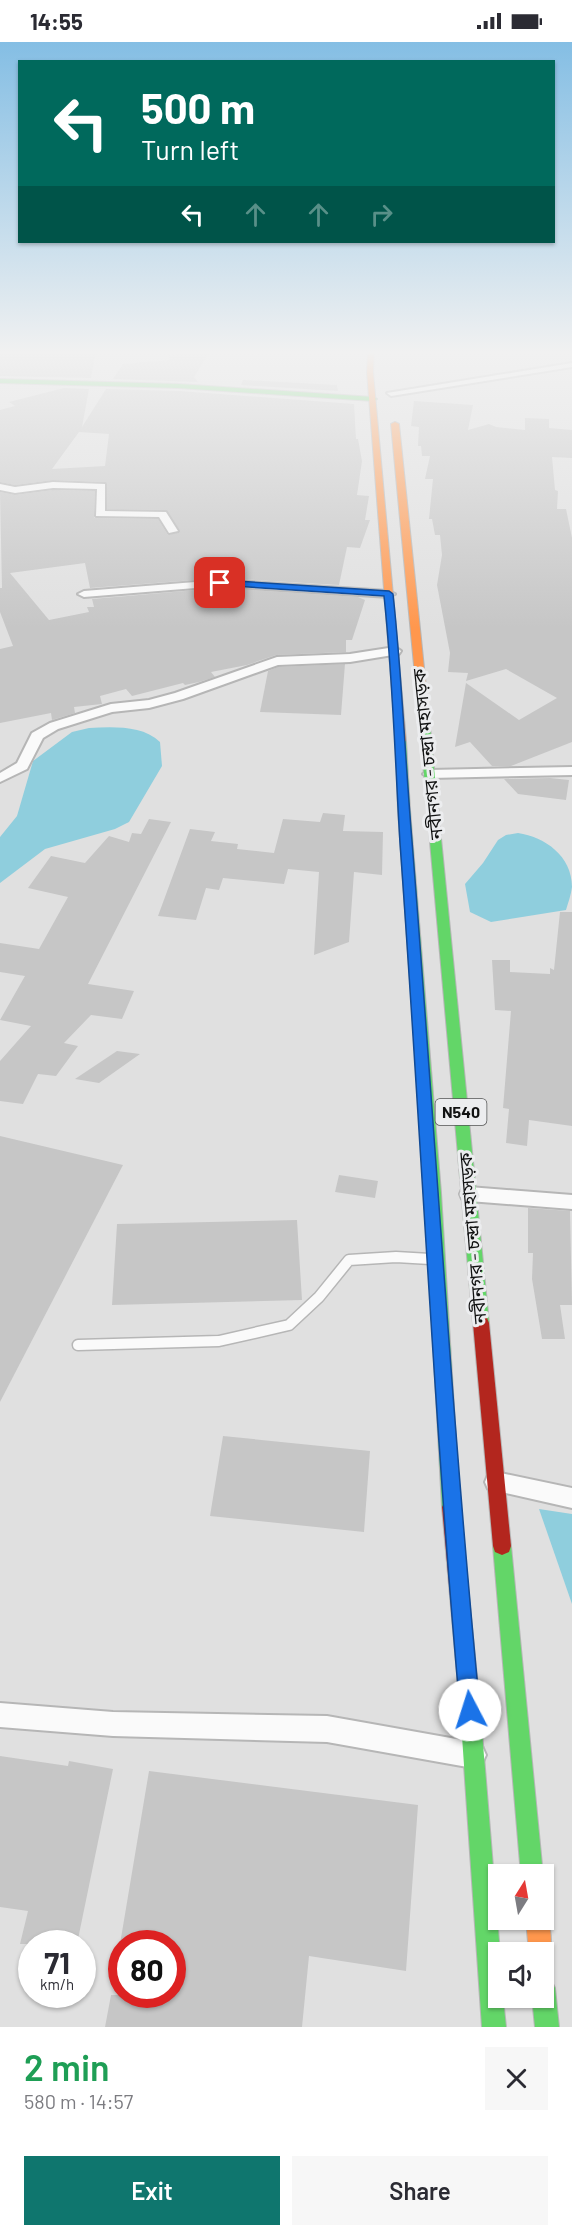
<!DOCTYPE html>
<html lang="en">
<head>
<meta charset="utf-8">
<style>
	body { margin:0; font-family:Barlow,"Noto Sans Bengali",sans-serif; background:#f7f7f7; color:#2b2b33; height:100vh; display:flex; flex-direction:column; font-size:22px; white-space:nowrap }
	* { box-sizing:border-box; margin:0 }
	p { font-size:20px; color:#7c7c81 }
	.icon { flex:none; width:33px; height:33px; fill:none; stroke:currentColor; stroke-width:2; stroke-linecap:round; stroke-linejoin:round }
	.map { position:relative; height:1985px; overflow:hidden }
	.panel { display:flex; flex-direction:column; background:#fff; flex:1 }
	.panel>* { flex:none }
	.banner { position:absolute; left:18px; top:18px; width:537px; height:183px; border-radius:0px; box-shadow:0 2px 4px #0004; background:#00695c; color:#fff; overflow:hidden }
	.needle { width:39px; rotate:11deg }
	.tools { position:absolute; left:488px; top:1822px; display:grid; gap:12px }
	.tools a { display:grid; place-items:center; width:66px; height:66px; border-radius:0px; background:#fff; box-shadow:0 2px 4px #0004; font-size:30px }
	.speed { position:absolute; left:18px; top:1888px; display:flex; gap:12px; font-size:30px; font-weight:700; text-align:center }
	.speed>* { display:grid; place-content:center; width:78px; height:78px; border-radius:50%; background:#fff; box-shadow:0 2px 4px #0004; line-height:1 }
	.speed small { font-size:15px; font-weight:400 }
	.speed .limit { border:9px solid #d22; background:#fff; color:#111 }
	.pin { position:absolute; display:grid; place-items:center; width:51px; height:51px; color:#fff; margin:-26px; border-radius:12px; box-shadow:0 3px 9px #0006 }
	.me { position:absolute; width:66px; margin:-33px; rotate:355deg; stroke-linejoin:round; filter:drop-shadow(0 0 4px #0008) }
	.turn { display:flex; align-items:center; gap:21px; height:126px; padding:0 24px; font-size:27px }
	.turn .icon { width:78px; height:78px; stroke-width:2.5 }
	.turn b { display:block; font-size:42px; line-height:51px }
	.lanes { display:flex; align-items:center; height:57px; padding:0 24px; background:#0003; justify-content:center; gap:30px; direction:ltr }
	.lanes .off { opacity:.35 }
	.round { display:grid; place-items:center; flex:none; width:63px; height:63px; border-radius:0px; background:#f7f7f7 }
	.headline { display:flex; align-items:center; justify-content:space-between; height:102px; padding:0 24px }
	h1 { font-size:36px; font-weight:600; line-height:45px; color:#1e9e55 }
	.cta { display:flex; gap:12px; margin-top:auto; padding:12px 24px }
	.cta a { flex:1; height:69px; border-radius:0px; background:#0f766e; color:#fff; font-size:24px; font-weight:600; line-height:69px; text-align:center }
	.cta a+a { background:#f7f7f7; color:#2b2b33 }
	.status { display:flex; justify-content:space-between; align-items:center; height:42px; padding:0 30px; background:#fff; direction:ltr }
	.status svg { height:16px; fill:currentColor }
	.map>svg:first-child { display:block }
</style>
</head>
<body>
<div class="status"><b>14:55</b><svg viewBox="0 0 49 12"><path d="M0 12V9h3v3zM5 12V6h3v6zM10 12V3h3v9zM15 12V0h3v12zM26 1h20v11H26zM47 4h2v5h-2z"/></svg></div>
<div class="map">
<svg width="572" height="1985" viewBox="0 0 572 1985">
	<rect width="100%" height="100%" fill="#e0e0e0"/>
	<!-- water -->
	<g fill="#8fcedd">
		<path d="M89 686C113 685 142 683 160 700L162 724 129 780 115 787 45 807 0 841V795L17 774 33 719 72 690Z"/>
		<path d="M518 791C545 795 572 814 572 845 571 853 568 861 566 868L491 880 470 870 465 842 483 821 498 798 506 793Z"/>
		<polygon points="539,1467 572,1472 572,1562"/>
	</g>
	<!-- building -->
	<g fill="#c6c6c6" fill-rule="evenodd">
		<polygon points="0,308 90,308 96,309 91,336 0,334"/>
		<polygon points="175,308 211,308 194,335 198,340 113,337 123,322 170,318 168,313 175,313"/>
		<polygon points="243,338 337,343 338,349 241,343"/>
		<path d="M64 346 89 347 82 385 106 347 179 349 354 362 356 397H358L362 419 357 453 369 454 365 478H370L360 506 347 505 339 543 220 536 90 546 85 521 10 531 49 578 89 570 87 565H94L92 557 220 546 358 555 365 558 352 598H346V610L276 613 247 623 211 630 215 635 199 640 185 643 183 641 132 654 126 647 100 654 102 662 74 665 75 671 52 678 51 671 0 681V607L13 604 0 570V546H2L0 450 15 453 53 448 95 449 94 476 158 477 168 493 180 490 166 468 107 467 105 440 53 438 15 443 0 440V368L15 364 9 360ZM79 390 109 392 105 424 52 427Z"/>
		<polygon points="414,359 473,363 468,388 489,382 496,385 525,388 525,376 549,377 549,386 572,388 572,416 552,415 555,448 558,449 557,467 566,467 572,496 572,700 511,724 492,724 470,700 455,705 466,641 519,678 557,656 506,627 466,639 468,631 448,630 450,611 437,543 442,513 440,493 435,493 432,477 429,477 433,437 425,437 430,414 422,414 421,404 418,404 419,385 411,384"/>
		<polygon points="345,622 341,673 260,670 268,629 278,625"/>
		<polygon points="550,736 569,738 566,758 518,752 504,737"/>
		<polygon points="323,771 345,773 343,789 383,790 382,833 354,830 349,900 314,913 319,830 288,827 284,842 223,836 219,848 206,846 196,878 158,874 190,787 215,790 211,799 238,802 237,807 274,811 283,777 320,780"/>
		<polygon points="149,777 171,780 88,942 134,949 122,977 91,973 64,1001 78,1004 56,1034 38,1032 23,1062 0,1059 0,1019 31,984 0,978 25,934 0,930 0,901 39,907 68,855 28,846 51,814 85,821 109,794 129,800 132,791 141,792"/>
		<polygon points="560,870 572,870 572,1084 529,1078 527,1104 506,1101 509,1067 503,1066 511,969 495,968 492,918 510,918 510,930 550,932 550,926 554,928"/>
		<polygon points="117,1009 140,1012 99,1041 75,1037"/>
		<polygon points="0,1094 123,1123 0,1360"/>
		<polygon points="339,1133 378,1139 375,1156 335,1150"/>
		<polygon points="528,1166 570,1169 572,1263 560,1263 565,1297 542,1297 532,1237 533,1211 528,1211"/>
		<polygon points="297,1178 302,1258 112,1263 117,1182"/>
		<polygon points="223,1394 370,1409 364,1490 210,1474"/>
		<polygon points="0,1714 68,1724 69,1719 113,1727 77,1902 20,1902 28,1869 0,1865"/>
		<polygon points="149,1729 418,1763 406,1929 309,1914 302,1985 105,1985 111,1953 172,1953 172,1902 120,1902"/>
	</g>
	<g fill="none" stroke-linecap="round" stroke-linejoin="round">
		<!-- lane casing -->
		<g stroke="#b6b6b6" stroke-width="13">
			<polyline id="lane" points="78,1303 219,1299 289,1283 319,1255 349,1218 396,1215 430,1217"/>
		</g>
		<!-- street casing -->
		<g stroke="#b6b6b6" stroke-width="4">
			<g id="street">
				<polygon points="572,321 572,325 391,354 387,351"/>
				<polygon points="53,440 105,442 105,469 166,470 178,489 169,491 159,475 96,474 97,447 53,446 15,451 0,448 0,442 15,445"/>
				<polygon points="220,538 389,549 395,552 389,555 220,544 84,555 78,552 84,549"/>
				<polygon points="395,605 401,609 399,612 350,620 278,623 183,657 149,666 112,670 58,687 43,696 27,727 0,740 0,731 17,721 32,691 50,681 111,662 149,658 175,651 277,615 350,612"/>
				<polygon points="572,725 572,733 430,736 423,732 430,728"/>
				<polygon points="469,1145 572,1153 572,1167 469,1159 462,1157 460,1152 462,1147"/>
				<polygon points="496,1430 572,1446 572,1466 488,1447 485,1440 488,1433"/>
				<polygon points="0,1661 113,1670 327,1674 473,1700 482,1704 486,1713 482,1722 473,1726 327,1700 113,1694 0,1685"/>
			</g>
		</g>
		<!-- fast casing -->
		<g stroke="#b6b6b6" stroke-width="2">
			<g id="fast">
				<polygon points="0,337 179,342 373,355 377,357 373,359 179,346 0,341"/>
				<polygon points="423,662 428,665 489,1281 487,1286 481,1288 475,1286 473,1281 418,665"/>
				<polygon points="401,696 406,699 410,768 441,1151 460,1465 457,1471 451,1474 445,1471 442,1465 425,1151 398,768 396,699"/>
				<polygon points="502,1495 509,1498 511,1504 543,1833 521,1833 493,1504 495,1498"/>
				<polygon points="470,1655 477,1658 480,1665 500,1911 498,1911 498,1956 503,1956 506,1985 482,1985 460,1665 463,1658"/>
				<polygon points="543,1934 551,1938 555,1946 559,1985 535,1985 532,1956 543,1956"/>
			</g>
		</g>
		<!-- slow casing -->
		<g stroke="#b6b6b6" stroke-width="2">
			<g id="slow">
				<polygon points="368,308 374,308 373,330 406,699 401,702 396,699 367,330"/>
				<polygon points="395,380 399,382 428,665 423,668 418,665 391,382"/>
				<path d="M543 1869C552 1880 553 1906 548 1919L543 1921V1911H529L526 1878H543Z"/>
			</g>
		</g>
		<!-- jam casing -->
		<g stroke="#b6b6b6" stroke-width="2">
			<g id="jam">
				<polygon points="481,1274 487,1276 489,1281 511,1504 509,1510 502,1513 495,1510 493,1504 473,1281 475,1276"/>
				<polygon points="451,1456 457,1459 460,1465 480,1665 477,1672 470,1675 463,1672 460,1665 442,1465 445,1459"/>
			</g>
		</g>
		<!-- lane -->
		<use href="#lane" stroke="#fafafa" stroke-width="10"/>
		<!-- street -->
		<use href="#street" fill="#fafafa" fill-rule="evenodd"/>
		<!-- fast -->
		<use href="#fast" fill="#63d668" fill-rule="evenodd"/>
		<!-- slow -->
		<use href="#slow" fill="#ff974d" fill-rule="evenodd"/>
		<!-- jam -->
		<use href="#jam" fill="#b3261e" fill-rule="evenodd"/>
	</g>
	<!-- sky -->
	<linearGradient id="sky" x2="0" y2="1"><stop stop-color="#84bee4"/><stop offset="0.53" stop-color="#f1f1f1"/><stop offset="1" stop-color="#f1f1f1" stop-opacity="0"/></linearGradient>
	<rect width="572" height="586" fill="url(#sky)"/>
	<!-- route -->
	<path fill="#1a73e8" stroke="#114b97" stroke-width="1.5" d="M220 538 389 549 393 552C402 634 405 716 412 799 435 1089 452 1379 480 1668L477 1676 470 1679 463 1676 460 1668C434 1380 421 1090 400 801 395 719 393 637 384 554L217 543 216 541Z"/>
	<g text-anchor="middle" stroke-width="6" stroke-linejoin="round" paint-order="stroke">
		<!-- shield labels -->
		<rect fill="#ecedef" stroke="#535454" stroke-width="1.5" x="435.5" y="1057" width="51" height="26" rx="4.5"/>
		<g font-size="16" font-weight="bold" fill="#111212">
			<text x="461" y="1076">N540</text>
		</g>
		<!-- street labels -->
		<g font-size="18" fill="#111212" stroke="#ecedef">
			<text transform="translate(428 712) rotate(-96)" y="6">নবীনগর - চন্দ্রা মহাসড়ক</text>
			<text transform="translate(473 1196) rotate(-95)" y="6">নবীনগর - চন্দ্রা মহাসড়ক</text>
		</g>
	</g>
</svg>
<div class="tools">
<a><svg class="needle" viewBox="-14 -14 28 28"><path d="M0-13l5 13h-10z" fill="#e53935"/><path d="M0 13l5-13h-10z" fill="#7c7c81"/></svg></a>
<a><svg class="icon" aria-label="sound" viewBox="0 0 24 24"><path d="M4 9h4l5-4v14l-5-4H4zM17 9q2 3 0 6"/></svg></a>
</div>
<div class="speed"><div>71<small>km/h</small></div><div class="limit">80</div></div>
<div class="pin" style="left:220px;top:541px;background:#d93025"><svg class="icon" aria-label="arrive" viewBox="0 0 24 24"><path d="M6 21V4h12l-3 4 3 4H6"/></svg></div>
<svg class="me" style="left:470px;top:1668px" viewBox="-20 -20 40 40"><circle r="19" fill="#fff"/><path d="M0-13L10 11 0 6-10 11z" fill="#1a73e8"/></svg>
<div class="banner">
<div class="turn"><svg class="icon" aria-label="left" viewBox="0 0 24 24"><path d="M17 20v-9H6M10 6l-5 5 5 5"/></svg><div><b>500 m</b>Turn left</div></div>
<div class="lanes"><svg class="icon" aria-label="left" viewBox="0 0 24 24"><path d="M17 20v-9H6M10 6l-5 5 5 5"/></svg><svg class="icon off" aria-label="ahead" viewBox="0 0 24 24"><path d="M12 20V5M6 11l6-6 6 6"/></svg><svg class="icon off" aria-label="ahead" viewBox="0 0 24 24"><path d="M12 20V5M6 11l6-6 6 6"/></svg><svg class="icon off" aria-label="right" viewBox="0 0 24 24"><path d="M7 20v-9h11M14 6l5 5-5 5"/></svg></div>
</div>
</div>
<section class="panel">
<div class="headline"><div><h1>2 min</h1><p>580 m · 14:57</p></div><a class="round"><svg class="icon" aria-label="close" viewBox="0 0 24 24"><path d="M6 6l12 12M18 6L6 18"/></svg></a></div>
<div class="cta"><a>Exit</a><a>Share</a></div>
</section>
</body>
</html>
